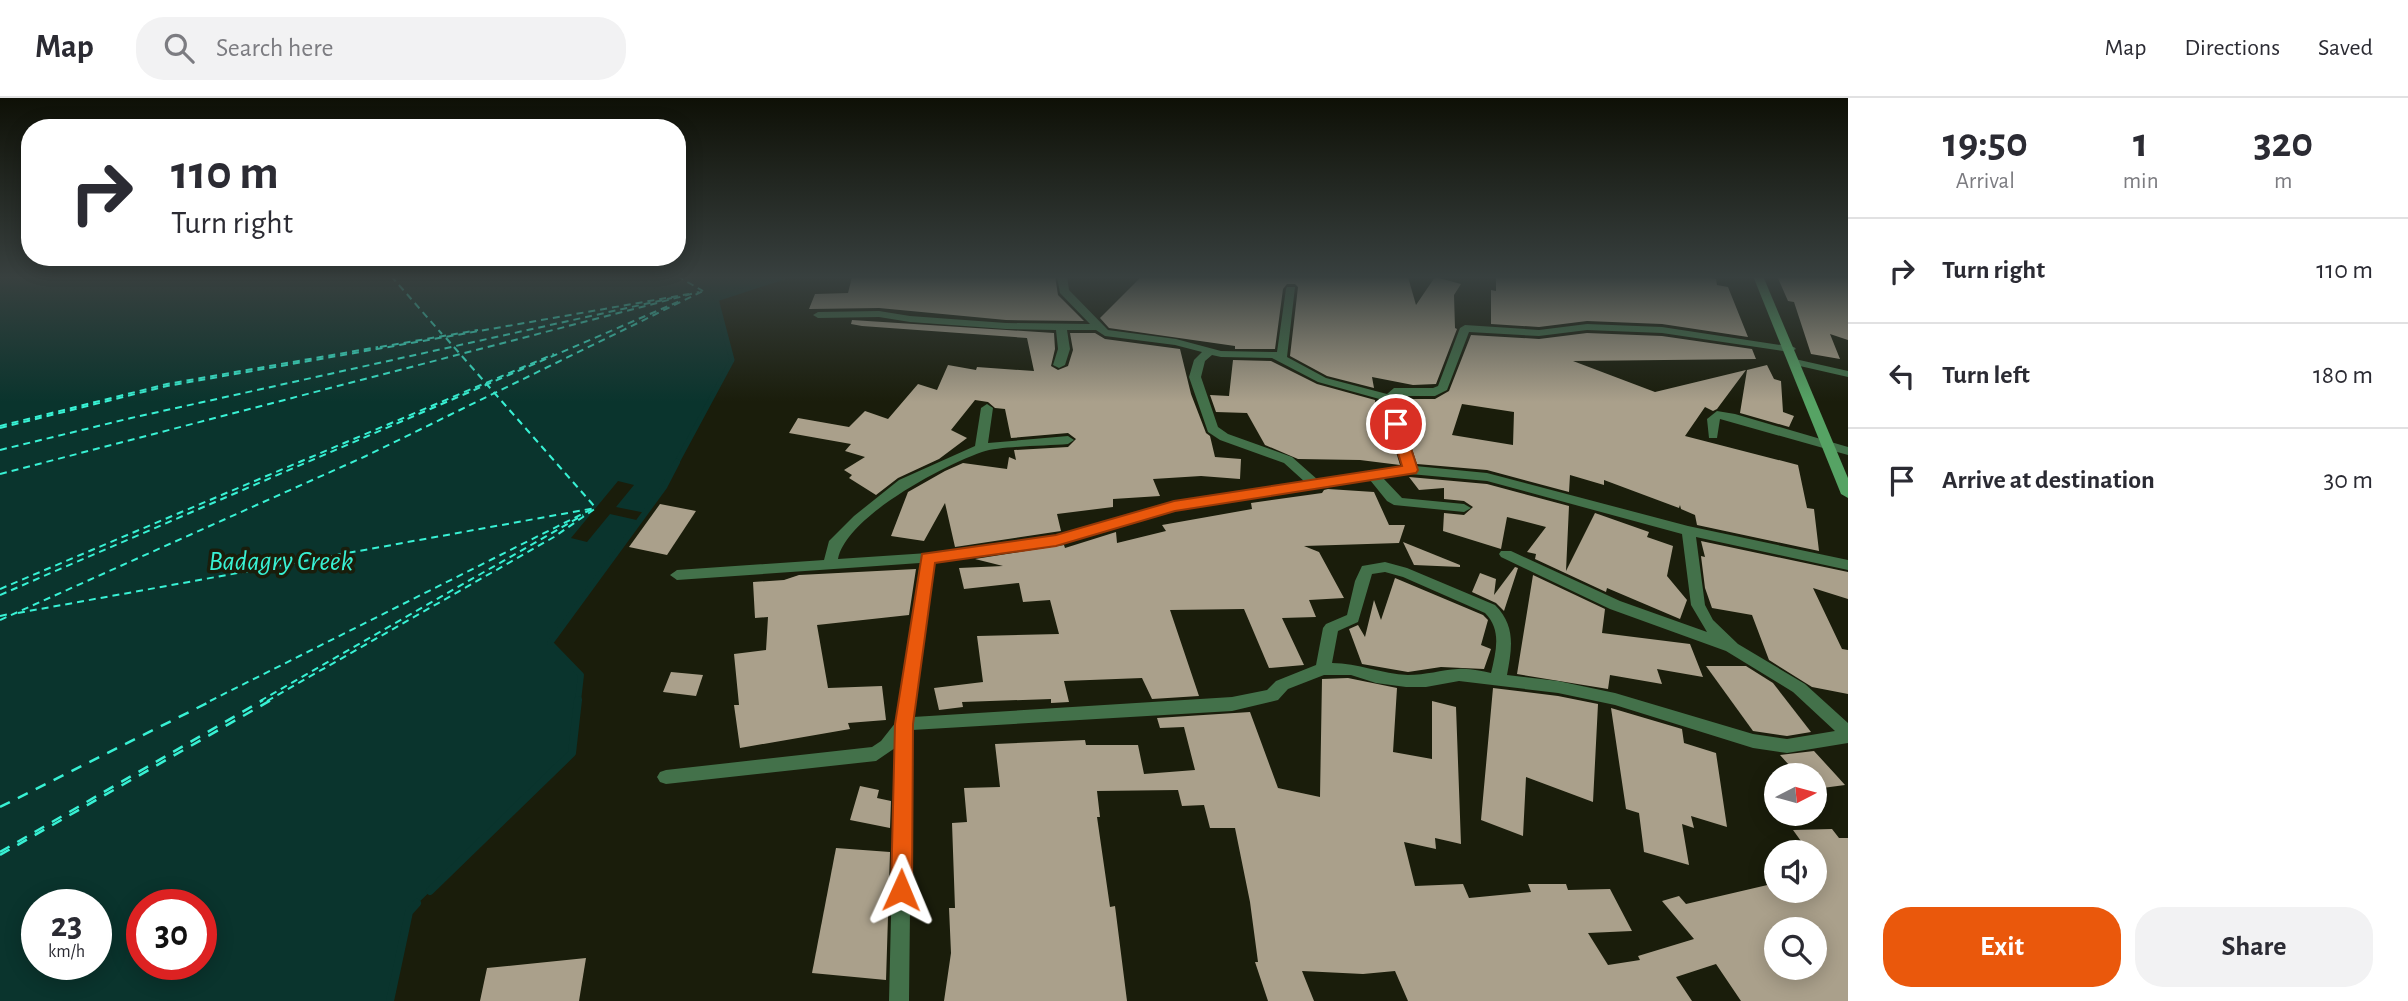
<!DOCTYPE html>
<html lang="en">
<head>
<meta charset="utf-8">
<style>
	body { margin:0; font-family:"Alegreya Sans",sans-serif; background:#f2f2f3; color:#2b2b33; height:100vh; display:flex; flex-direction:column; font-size:26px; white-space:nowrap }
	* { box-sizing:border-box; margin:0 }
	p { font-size:23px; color:#7c7c81 }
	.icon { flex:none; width:38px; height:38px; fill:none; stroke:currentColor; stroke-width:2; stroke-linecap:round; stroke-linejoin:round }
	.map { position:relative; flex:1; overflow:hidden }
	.panel { display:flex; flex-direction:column; background:#fff; width:560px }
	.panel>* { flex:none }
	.banner { position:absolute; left:21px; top:21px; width:665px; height:147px; border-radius:28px; box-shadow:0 4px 18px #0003; background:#fff; color:#2b2b33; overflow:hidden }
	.needle { width:46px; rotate:84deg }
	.tools { position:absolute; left:1764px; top:665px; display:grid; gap:14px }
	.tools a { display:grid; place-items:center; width:63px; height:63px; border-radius:50%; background:#fff; box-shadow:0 4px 18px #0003; font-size:35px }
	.speed { position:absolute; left:21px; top:791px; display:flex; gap:14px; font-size:35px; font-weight:700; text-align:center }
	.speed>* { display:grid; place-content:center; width:91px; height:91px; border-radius:50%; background:#fff; box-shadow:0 4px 18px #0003; line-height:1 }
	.speed small { font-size:18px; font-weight:400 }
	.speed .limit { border:10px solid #d22; background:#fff; color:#111 }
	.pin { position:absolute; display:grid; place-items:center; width:60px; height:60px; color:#fff; margin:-30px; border:4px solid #fff; border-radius:50%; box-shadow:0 2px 7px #0007 }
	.me { position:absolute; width:77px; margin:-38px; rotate:1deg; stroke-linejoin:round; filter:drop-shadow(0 0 5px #0008) }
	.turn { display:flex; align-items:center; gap:24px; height:147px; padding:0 35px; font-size:32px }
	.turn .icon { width:91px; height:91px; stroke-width:2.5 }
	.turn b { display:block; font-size:49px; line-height:60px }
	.eta { display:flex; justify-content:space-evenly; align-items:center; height:119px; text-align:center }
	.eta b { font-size:42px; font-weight:700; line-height:49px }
	.button { display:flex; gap:14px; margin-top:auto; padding:14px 35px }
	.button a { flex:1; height:80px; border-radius:28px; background:#ea580c; color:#fff; font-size:28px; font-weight:700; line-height:80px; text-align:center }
	.button a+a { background:#f2f2f3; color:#2b2b33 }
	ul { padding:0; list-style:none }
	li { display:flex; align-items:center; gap:21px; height:105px; padding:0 35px; border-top:2px solid #e1e1e2 }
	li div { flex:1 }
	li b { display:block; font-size:26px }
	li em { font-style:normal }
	header { display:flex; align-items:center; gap:42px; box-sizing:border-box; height:98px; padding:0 35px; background:#fff; border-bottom:2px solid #e1e1e2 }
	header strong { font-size:33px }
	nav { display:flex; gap:38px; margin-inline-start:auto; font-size:24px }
	.search { width:490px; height:63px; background:#f2f2f3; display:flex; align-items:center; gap:18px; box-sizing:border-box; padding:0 24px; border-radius:28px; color:#7c7c81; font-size:26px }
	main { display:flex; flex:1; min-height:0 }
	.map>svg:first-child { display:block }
</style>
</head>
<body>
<header>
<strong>Map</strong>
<div class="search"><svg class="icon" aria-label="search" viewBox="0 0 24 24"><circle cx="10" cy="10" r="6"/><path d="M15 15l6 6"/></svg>Search here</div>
<nav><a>Map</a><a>Directions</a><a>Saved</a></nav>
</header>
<main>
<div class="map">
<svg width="1848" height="903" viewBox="0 0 1848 903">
	<rect width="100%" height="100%" fill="#1a1d0b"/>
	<!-- water -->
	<path fill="#0a342d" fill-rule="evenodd" d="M0 178H787L716 201 732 262 664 389 550 544 581 577 572 655 409 814 390 903H0ZM37 807H96V866H37ZM142 807H201V866H142Z"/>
	<!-- pier -->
	<polygon fill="#1a1d0b" points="618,383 634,387 616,409 646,415 641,423 610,416 587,444 571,440"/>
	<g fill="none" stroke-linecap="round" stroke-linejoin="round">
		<!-- stream-far2 -->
		<polyline stroke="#0a342d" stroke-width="5" points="676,366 732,262 716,201 787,178"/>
		<!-- stream-far1 -->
		<polyline stroke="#0a342d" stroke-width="6" points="578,603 581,577 550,545 664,389 677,364"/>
		<!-- stream -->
		<g stroke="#0a342d" stroke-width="8">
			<polyline points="430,793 572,655 578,602"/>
			<polyline points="390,903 409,814 417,805"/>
		</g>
		<!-- ferry-far1 -->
		<g stroke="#38f1d4" stroke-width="2" stroke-dasharray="7 5" stroke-linecap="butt">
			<polyline points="391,178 442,236"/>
			<polyline points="677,178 703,193"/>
			<polyline points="446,240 595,409"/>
			<polyline points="380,249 478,232"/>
			<polyline points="0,328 167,286 378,249"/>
			<polyline points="0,330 167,288 689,196"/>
			<polyline points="0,352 131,320 672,200"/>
			<polyline points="0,376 699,194"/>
			<polyline points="0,491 554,256"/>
			<polyline points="0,497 680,203"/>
			<polyline points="18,515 595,410"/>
			<polyline points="0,518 9,516"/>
			<polyline points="0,522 366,358 703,193"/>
			<polyline points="210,603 592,411"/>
			<polyline points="260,603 583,417"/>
			<polyline points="267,603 554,439 596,410"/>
		</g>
		<!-- ferry -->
		<g stroke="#38f1d4" stroke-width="2.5" stroke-dasharray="11 9" stroke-linecap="butt">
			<polyline points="0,709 213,602"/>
			<polyline points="0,754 263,602"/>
			<polyline points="0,757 271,602"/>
		</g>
	</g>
	<!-- building -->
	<g fill="#aaa08b" fill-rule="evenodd">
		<polygon points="994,178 1055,178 1058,197 1084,223 1006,222 879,210 809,211 815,196 848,195 852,179"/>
		<polygon points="1142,178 1408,179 1416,207 1435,179 1461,186 1454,197 1455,230 1457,231 1436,286 1413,287 1372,279 1374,290 1327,278 1290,258 1298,189 1295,186 1287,186 1283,191 1275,251 1235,251 1235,248 1109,230 1100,220"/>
		<polygon points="1496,178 1702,178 1716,181 1717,187 1728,189 1748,239 1662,226 1587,223 1539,229 1491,226 1491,192 1496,193"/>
		<polygon points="1777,178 1839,178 1848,180 1848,242 1830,236 1840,261 1811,256 1794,204 1788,203"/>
		<polygon points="852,222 1054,235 1055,251 1051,268 1058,272 1068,268 1073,252 1070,235 1095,235 1105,241 1180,251 1191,296 1206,335 1210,338 1215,359 1241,361 1240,381 1201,378 1153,381 1160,398 1113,401 1113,409 1057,416 1061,433 955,449 945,405 924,443 891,438 908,394 945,373 963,365 1007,371 1009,359 1016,362 1014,352 1068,349 1076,341 1068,335 1011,340 1005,311 995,310 988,304 975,302 951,332 967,340 939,361 898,380 876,397 849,380 852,377 844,372 865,359 845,353 851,346 789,335 798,320 849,329 865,313 888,321 918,286 937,292 948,267 976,272 977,269 1034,273 1027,240 862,228 851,226"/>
		<path d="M1587 235 1662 238 1752 251 1756 261 1573 263 1655 294 1746 272 1717 311 1713 313 1705 309 1685 338 1798 367 1807 410 1814 411 1819 453 1697 427 1695 417 1681 411 1680 407 1679 410 1604 382V387L1570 377 1569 394 1487 372 1417 366 1401 317H1404L1409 301H1435L1449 293 1471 237 1539 241ZM1462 306 1514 314 1513 347 1452 337Z"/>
		<polygon points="1233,262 1271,263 1317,286 1375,302 1376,313 1384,314 1400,367 1360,362 1298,361 1265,347 1247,315 1216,314 1210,297 1229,298"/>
		<polygon points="1767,267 1774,281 1781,283 1783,314 1794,318 1789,329 1740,315 1747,272"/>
		<polygon points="1409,379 1487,386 1569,408 1566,473 1595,415 1649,434 1647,439 1673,448 1667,478 1687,502 1680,521 1607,490 1606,494 1535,461 1536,456 1527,454 1546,429 1507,419 1501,451 1443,433 1444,415 1464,417 1473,409 1464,403 1444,401 1444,390 1419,392"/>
		<polygon points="1328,391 1374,394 1389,427 1405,427 1399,445 1304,448 1319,454 1344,500 1309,502 1316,519 1282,520 1304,567 1269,570 1244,511 1170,512 1199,598 1152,601 1142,580 1064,583 1069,604 1051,605 1051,601 962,604 963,609 939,612 934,590 983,584 977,538 1059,536 1050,502 1023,504 1019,485 964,491 959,470 1003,468 975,461 1064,447 1065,450 1116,434 1117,445 1166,433 1162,427 1252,411 1251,405 1322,395 1324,392"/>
		<polygon points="660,406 696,413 667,457 629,449"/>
		<polygon points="1701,443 1848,474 1848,501 1813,490 1842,551 1848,552 1848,596 1812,589 1769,562 1752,517 1712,510 1705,490 1701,458 1705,459"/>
		<polygon points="1403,444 1460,467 1460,469 1414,467"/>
		<polygon points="1515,469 1518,470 1504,513 1496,505 1472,494 1480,475 1496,481 1494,497"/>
		<polygon points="916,471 909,517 817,527 828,590 882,588 886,622 848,625 850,631 740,650 734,607 739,607 734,556 766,552 768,519 755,520 753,484 784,482 799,477"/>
		<polygon points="1533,477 1605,511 1602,535 1690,546 1703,579 1657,571 1662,586 1610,577 1608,591 1517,576"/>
		<polygon points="1395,480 1483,517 1488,522 1481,547 1491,551 1484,571 1441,569 1408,574 1362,566 1349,531 1358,527 1365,539 1374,502 1381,522"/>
		<polygon points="1706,568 1746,568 1773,585 1811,634 1787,638 1753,633"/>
		<polygon points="671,574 703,577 696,598 663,594"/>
		<path d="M1348 580 1397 590 1393 654 1432 661V603L1456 609 1461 746 1435 740 1436 751 1404 744 1415 788 1463 786 1469 800 1531 794 1528 786H1566L1568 792 1610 791 1632 833 1588 835 1608 867 1640 862 1638 858 1694 841 1662 803 1679 798 1686 806 1776 785V793H1815V750H1806L1793 732 1832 731 1839 740H1848V903H1741L1716 866 1676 879 1692 903H1408L1395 873 1363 876 1302 873 1314 903H1268L1255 864H1258L1250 804 1235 730H1210L1204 707 1182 708 1178 692 1097 693 1100 719H1097L1110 809 1115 808 1127 903H944L951 855 949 810H955L952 725 967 724 964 690 1000 689 995 646 1085 642 1086 647H1138L1144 676 1195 672 1184 629 1160 630 1157 620 1250 614 1278 690 1320 699 1322 581ZM1776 831H1815V870H1776Z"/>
		<polygon points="1493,590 1558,598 1598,606 1593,704 1526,679 1523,738 1481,722"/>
		<polygon points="1611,610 1682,631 1684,645 1716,655 1727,729 1691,718 1694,730 1682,726 1689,767 1644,754 1639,715 1626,711"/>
		<polygon points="1814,653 1836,677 1845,687 1815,691 1815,677 1798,677 1780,657"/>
		<polygon points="860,688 879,692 877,700 891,703 890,730 850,722"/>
		<polygon points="836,750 890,754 886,882 812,875"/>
		<polygon points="586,860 579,903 480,903 487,870"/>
	</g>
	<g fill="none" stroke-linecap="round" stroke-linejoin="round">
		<!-- street -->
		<g fill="#43714a" fill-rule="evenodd">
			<path d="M1057 178H1067L1069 192 1108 232 1176 241 1221 253 1277 254 1286 191 1287 189H1295L1287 259 1326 280 1387 296 1394 290H1433L1438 288 1460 230 1465 227 1539 232 1587 226 1662 229 1794 249 1796 251 1790 254 1662 235 1587 232 1539 238 1469 234 1447 292 1435 298H1398L1394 303 1415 368 1487 375 1688 428 1848 462V472L1696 439 1705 507 1713 522 1738 546 1805 586 1848 625V645L1787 655 1753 650 1615 607 1558 595 1459 583 1426 589H1406L1376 585 1351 577H1324L1288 591 1278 602 1232 613 912 632 909 903H889L895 650 876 663 666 686 660 684 657 679 660 674 666 672 872 649 881 643 896 624 920 465 677 482 670 477 677 472 824 462 829 443 854 418 899 382 975 348 981 310 987 306 993 310 988 345 1068 338 1074 342 1068 346C1045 348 1001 348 982 354 942 368 846 419 838 461L928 455 1056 437 1174 404 1305 384 1284 365 1220 342 1208 334 1189 279 1194 262 1202 254 1175 247 1105 238 1096 232H1067L1070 251 1065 267 1059 270 1053 267 1058 251 1056 232 1006 231 910 224 879 219 818 220 813 217 818 214 879 213 910 218 1006 225 1090 226 1060 195ZM1212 257 1221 259 1272 260 1318 284 1383 302 1403 369 1318 382 1292 359 1228 336 1218 329 1201 279 1205 263ZM1410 376 1487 383 1682 436 1691 507 1707 534 1620 503 1511 453H1501L1499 456 1501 459 1610 511 1726 553 1793 594 1835 633 1787 641 1753 636 1615 595 1558 583 1507 577C1512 550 1516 528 1495 507L1407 470 1385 464 1362 468 1355 483 1347 517 1326 526 1323 530 1316 567 1276 583 1267 592 1232 599 913 619 935 464 1056 447 1175 412 1370 382 1387 403 1394 407 1464 414 1471 410 1464 406 1402 400 1383 380ZM1385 474 1403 479 1485 515C1502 532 1496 553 1491 575 1481 573 1469 570 1458 571 1441 572 1426 577 1408 577 1382 576 1358 565 1332 565L1338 533 1358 524 1372 476Z"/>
			<polygon points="1795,261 1848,273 1848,279 1791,266 1789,264"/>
			<polygon points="1717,313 1735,316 1848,349 1848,357 1720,321 1717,340 1709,340 1707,321"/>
		</g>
		<!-- secondary -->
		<polygon fill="#56a364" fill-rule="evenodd" points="1753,178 1763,178 1848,380 1848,400 1841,396"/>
	</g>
	<!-- sky -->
	<linearGradient id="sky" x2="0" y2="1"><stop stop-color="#0e1006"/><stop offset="0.59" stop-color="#38403f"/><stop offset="1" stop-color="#38403f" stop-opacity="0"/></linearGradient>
	<rect width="1848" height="304" fill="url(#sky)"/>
	<!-- route -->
	<polygon fill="#ea580c" stroke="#983908" stroke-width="2" points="1396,322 1403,326 1418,372 1416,375 1175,413 1056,448 935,465 913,626 912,792 909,799 901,802 894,799 891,792 895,626 922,456 1056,437 1174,403 1402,368 1389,326"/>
	<g text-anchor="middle" stroke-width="7" stroke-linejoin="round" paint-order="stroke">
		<!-- water labels -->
		<g font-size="28" font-style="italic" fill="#38f1d4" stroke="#1a1d0b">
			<text x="281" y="472">Badagry Creek</text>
		</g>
	</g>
</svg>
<div class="tools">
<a><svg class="needle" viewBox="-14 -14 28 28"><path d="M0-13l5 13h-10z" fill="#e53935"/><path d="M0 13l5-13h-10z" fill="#7c7c81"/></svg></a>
<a><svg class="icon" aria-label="sound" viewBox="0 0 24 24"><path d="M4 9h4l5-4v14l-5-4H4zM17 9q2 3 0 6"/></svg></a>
<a><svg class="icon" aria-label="search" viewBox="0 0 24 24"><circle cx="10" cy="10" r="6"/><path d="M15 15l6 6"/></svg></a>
</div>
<div class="speed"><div>23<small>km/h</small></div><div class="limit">30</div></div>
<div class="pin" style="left:1396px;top:326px;background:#d93025"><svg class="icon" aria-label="arrive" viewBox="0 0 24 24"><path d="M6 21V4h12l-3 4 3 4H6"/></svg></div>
<svg class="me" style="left:901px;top:792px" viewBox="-20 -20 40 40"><path d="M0-17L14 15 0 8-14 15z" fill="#ea580c" stroke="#fff" stroke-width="4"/></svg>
<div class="banner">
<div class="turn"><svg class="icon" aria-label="right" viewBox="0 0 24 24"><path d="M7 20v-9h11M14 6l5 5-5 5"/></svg><div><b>110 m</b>Turn right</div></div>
</div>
</div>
<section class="panel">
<div class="eta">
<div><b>19:50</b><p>Arrival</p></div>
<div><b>1</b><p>min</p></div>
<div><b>320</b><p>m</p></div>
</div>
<ul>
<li><svg class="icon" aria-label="right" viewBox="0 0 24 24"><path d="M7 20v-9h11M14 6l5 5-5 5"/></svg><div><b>Turn right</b></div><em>110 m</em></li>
<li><svg class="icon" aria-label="left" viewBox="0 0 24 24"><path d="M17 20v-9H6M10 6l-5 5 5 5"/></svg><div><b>Turn left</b></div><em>180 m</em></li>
<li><svg class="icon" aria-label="arrive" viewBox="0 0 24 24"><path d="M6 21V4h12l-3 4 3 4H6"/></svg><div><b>Arrive at destination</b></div><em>30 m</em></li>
</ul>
<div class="button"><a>Exit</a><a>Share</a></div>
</section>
</main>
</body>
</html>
